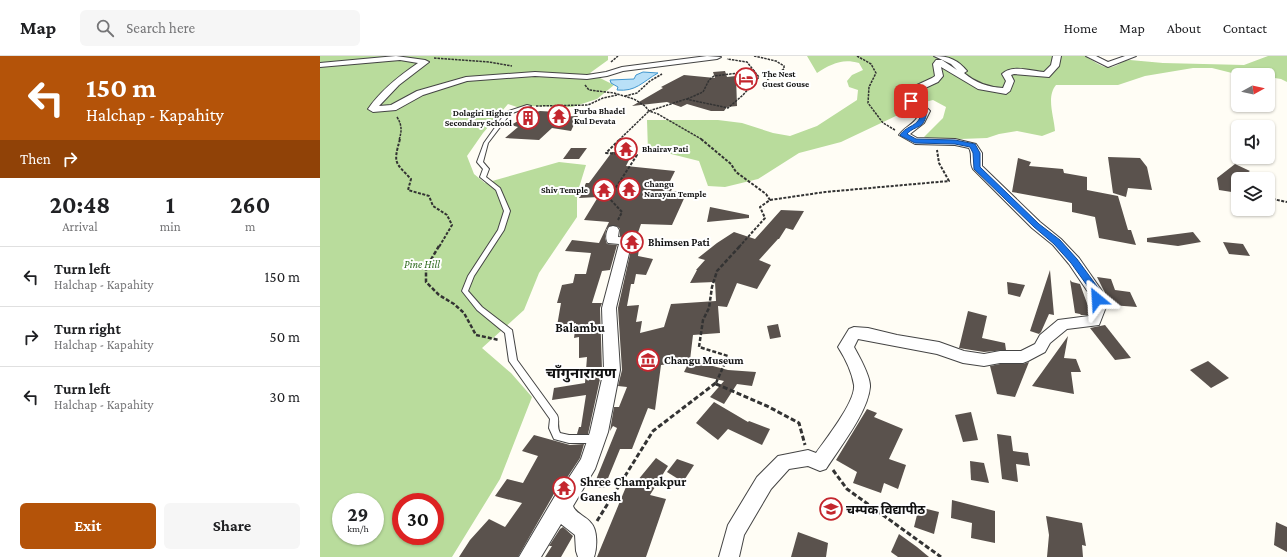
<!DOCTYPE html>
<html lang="en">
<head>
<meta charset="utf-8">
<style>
	body { margin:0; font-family:"Crimson Pro","Noto Sans Devanagari",serif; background:#f6f6f6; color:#202124; height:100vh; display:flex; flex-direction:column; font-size:15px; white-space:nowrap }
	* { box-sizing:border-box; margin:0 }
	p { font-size:13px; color:#757577 }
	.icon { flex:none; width:22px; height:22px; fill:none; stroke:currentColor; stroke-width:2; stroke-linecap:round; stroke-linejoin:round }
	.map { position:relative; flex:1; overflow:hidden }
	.drawer { display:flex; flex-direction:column; background:#fff; width:320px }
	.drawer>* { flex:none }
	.top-card { background:#b45309; color:#fff; overflow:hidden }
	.needle { width:26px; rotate:82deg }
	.controls { position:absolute; left:911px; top:12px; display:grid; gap:8px }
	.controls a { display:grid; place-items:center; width:44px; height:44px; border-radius:6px; background:#fff; box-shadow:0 1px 3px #0004; font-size:20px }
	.speed { position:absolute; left:12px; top:437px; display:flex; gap:8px; font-size:20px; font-weight:700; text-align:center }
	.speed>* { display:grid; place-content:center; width:52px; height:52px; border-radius:50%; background:#fff; box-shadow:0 1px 3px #0004; line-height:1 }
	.speed small { font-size:10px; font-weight:400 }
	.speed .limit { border:6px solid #d22; background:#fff; color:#111 }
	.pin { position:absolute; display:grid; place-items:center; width:34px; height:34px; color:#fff; margin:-17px; border-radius:8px; box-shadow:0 2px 6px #0006 }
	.me { position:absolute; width:44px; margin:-22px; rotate:333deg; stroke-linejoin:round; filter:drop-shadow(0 0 3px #0008) }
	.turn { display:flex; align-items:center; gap:14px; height:84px; padding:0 20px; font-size:18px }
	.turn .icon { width:52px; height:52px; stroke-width:2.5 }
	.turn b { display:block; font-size:28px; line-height:34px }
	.then { display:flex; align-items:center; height:38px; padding:0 20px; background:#0003; gap:8px; font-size:15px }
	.eta { display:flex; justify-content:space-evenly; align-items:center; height:68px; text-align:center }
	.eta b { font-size:24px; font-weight:700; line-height:28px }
	.action { display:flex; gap:8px; margin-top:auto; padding:8px 20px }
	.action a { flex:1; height:46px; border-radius:6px; background:#b45309; color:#fff; font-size:16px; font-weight:700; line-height:46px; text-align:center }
	.action a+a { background:#f6f6f6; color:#202124 }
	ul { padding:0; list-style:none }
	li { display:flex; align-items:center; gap:12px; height:60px; padding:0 20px; border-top:1px solid #e0e0e0 }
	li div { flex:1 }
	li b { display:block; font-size:15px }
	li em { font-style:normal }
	header { display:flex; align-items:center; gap:24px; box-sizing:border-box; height:56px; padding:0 20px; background:#fff; border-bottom:1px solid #e0e0e0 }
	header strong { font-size:19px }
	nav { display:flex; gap:22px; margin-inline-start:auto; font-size:14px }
	.search { width:280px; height:36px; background:#f6f6f6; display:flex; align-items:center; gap:10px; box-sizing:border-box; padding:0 14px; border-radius:6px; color:#757577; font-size:15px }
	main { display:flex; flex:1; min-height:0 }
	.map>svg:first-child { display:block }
</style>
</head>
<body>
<header>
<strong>Map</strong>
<div class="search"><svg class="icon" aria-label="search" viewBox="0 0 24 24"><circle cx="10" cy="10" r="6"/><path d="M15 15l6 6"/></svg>Search here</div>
<nav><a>Home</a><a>Map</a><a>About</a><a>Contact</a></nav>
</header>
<main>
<section class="drawer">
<div class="top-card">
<div class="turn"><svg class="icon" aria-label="left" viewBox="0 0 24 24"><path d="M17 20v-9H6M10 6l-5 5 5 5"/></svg><div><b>150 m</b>Halchap - Kapahity</div></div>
<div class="then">Then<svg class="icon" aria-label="right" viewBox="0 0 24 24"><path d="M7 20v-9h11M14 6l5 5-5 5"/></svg></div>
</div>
<div class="eta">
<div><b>20:48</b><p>Arrival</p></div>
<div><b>1</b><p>min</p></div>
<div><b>260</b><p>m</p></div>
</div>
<ul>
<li><svg class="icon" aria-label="left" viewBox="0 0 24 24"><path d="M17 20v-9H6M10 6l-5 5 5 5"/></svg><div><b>Turn left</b><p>Halchap - Kapahity</p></div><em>150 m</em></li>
<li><svg class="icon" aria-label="right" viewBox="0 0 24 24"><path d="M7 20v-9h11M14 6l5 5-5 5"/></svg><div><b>Turn right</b><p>Halchap - Kapahity</p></div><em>50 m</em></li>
<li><svg class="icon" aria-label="left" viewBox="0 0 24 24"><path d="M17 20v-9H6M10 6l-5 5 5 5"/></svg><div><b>Turn left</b><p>Halchap - Kapahity</p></div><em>30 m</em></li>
</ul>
<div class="action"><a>Exit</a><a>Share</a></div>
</section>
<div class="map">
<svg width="967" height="501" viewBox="0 0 967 501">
	<rect width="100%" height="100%" fill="#fffdf5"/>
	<!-- forest -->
	<g fill="#b9dc9c" fill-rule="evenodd">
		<path d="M0 0H288V4L270 17 294 29 277 43 252 51 209 50 200 52 188 48 163 77 147 100 154 118 165 127 239 106 266 109 257 138V161L219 217 204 254 162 292 191 317 212 341 180 423 132 501H0ZM21 446H55V480H21ZM81 446H115V480H81Z"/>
		<path d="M487 0H765C774 5 785 15 795 10 800 8 804 4 810 4L843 7 924 9 948 0H967V26L961 23 948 21V19L916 18 892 12H873L825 20 798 29H736C726 41 734 60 735 75L722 80 697 75 679 78 667 82 614 84 604 81 623 62 626 51 613 44 593 49 578 59 521 86 479 97 438 123 405 131 388 130 379 105 347 97 328 95 327 64H398L422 67 453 77 470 80 497 70 537 44 538 34 529 31 527 25 532 19 543 14 539 7C522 2 511 8 497 17Z"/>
	</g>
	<!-- water -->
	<path fill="#b9e0f7" stroke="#3f96cf" d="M323 16 338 17C322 26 316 36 297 34L298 31 291 27 290 24 314 23 316 19Z"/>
	<!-- building -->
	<g fill="#5a524d">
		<polygon points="405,15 407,21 416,20 417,50 407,51 404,55 391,55 367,48 361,51 347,46 312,50 343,32 341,31 364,19 395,22 393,16"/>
		<polygon points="220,55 237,56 234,61 258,60 251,75 232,72 219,84 185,82 198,71 191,69 212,57"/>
		<polygon points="298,90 316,90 306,110 355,115 349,127 355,127 351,135 367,136 352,169 321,168 312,194 319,193 318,200 333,203 326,219 316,218 314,228 311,228 307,250 319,249 316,266 322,265 320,277 344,271 351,248 396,245 395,226 370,227 377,214 376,214 385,204 378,202 397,187 414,176 435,183 461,154 484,155 473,174 466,172 459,183 458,183 439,204 451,209 437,233 417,227 407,251 398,250 400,277 373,279 370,304 408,314 436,316 432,330 417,328 404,348 390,341 404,325 364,316 369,306 341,309 335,354 328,352 312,393 300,393 284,432 273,431 297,372 293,370 290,375 294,351 299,351 307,331 298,330 302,314 298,252 313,185 310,181 300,180 300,173 297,170 289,170 286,174 285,182 287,188 297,189 290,214 282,215 272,247 282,247 280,252 282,314 268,378 257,378 259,371 261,371 266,339 232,344 234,332 265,327 267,301 259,302 259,281 254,282 256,267 237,270 241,247 237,247 242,229 253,227 255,218 266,218 271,197 245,195 252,184 279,187 289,166 264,164 278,141 259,142 266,127 269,127 292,96 295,96"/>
		<polygon points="251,92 267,92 259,103 243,103"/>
		<polygon points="788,101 820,102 827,111 832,134 808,132 806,141 793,137"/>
		<polygon points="698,102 711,106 709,110 743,113 744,117 767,121 767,134 798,140 808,174 811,174 816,189 779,182 775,161 752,156 752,147 692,136"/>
		<polygon points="915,108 930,115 918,123 918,137 899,134 897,122"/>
		<polygon points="390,151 429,159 429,162 387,166"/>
		<polygon points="873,176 881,186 858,190 827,186 827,182"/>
		<polygon points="903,186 923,188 930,200 909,198"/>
		<polygon points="730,214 734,259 729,258 721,276 719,278 710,275"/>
		<polygon points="777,221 791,223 795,234 810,236 817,251 791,249"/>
		<polygon points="750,224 752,226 760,228 768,250 768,259 761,259 760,258 755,257"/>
		<polygon points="687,226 705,229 700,241 688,238"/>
		<polygon points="648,255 667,260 662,282 685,287 686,294 664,296 639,292"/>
		<polygon points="458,268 461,281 450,283 447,270"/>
		<polygon points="785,269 811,302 795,304 770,272"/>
		<polygon points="748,280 744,302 756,303 761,316 751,316 754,338 712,330"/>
		<polygon points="888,305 909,322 891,332 870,314"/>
		<polygon points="709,306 695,341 677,338 670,310 680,308 703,308"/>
		<polygon points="394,346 428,366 429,365 450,373 442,389 408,373 398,384 376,367"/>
		<polygon points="547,353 557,357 554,361 583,373 569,403 586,409 578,433 564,427 561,437 533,427 537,416 516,404"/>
		<polygon points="651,356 658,384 643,386 635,359"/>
		<polygon points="677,378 691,380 693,395 708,397 710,410 696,408 698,426 682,423"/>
		<polygon points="214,379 250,389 264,388 260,402 237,437 235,436 198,501 139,501 150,484 169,463 185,471 202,447 175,440 187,423 203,427 218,400 202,395"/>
		<polygon points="336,402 348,410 330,439 346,443 326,501 277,501 308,426 313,430"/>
		<polygon points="357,403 374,409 363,426 347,416"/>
		<polygon points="650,405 664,407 669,427 651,424"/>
		<polygon points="632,444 675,455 675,487 651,482 652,467 631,462"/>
		<polygon points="599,451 619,456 614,478 594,471"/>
		<polygon points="726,460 762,467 766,490 762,489 763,501 727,501 729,479"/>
		<polygon points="956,466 967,471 967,496 954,489"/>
		<polygon points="243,471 253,480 241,501 225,501 232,490 229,490 240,473"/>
		<polygon points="478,476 508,487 506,501 471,501"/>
		<polygon points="579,478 597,491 609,501 578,501 571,496"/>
	</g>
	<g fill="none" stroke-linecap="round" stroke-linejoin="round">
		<!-- lane casing -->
		<g stroke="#444" stroke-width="2">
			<path id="lane" d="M207 49 211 50 190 58 168 87 163 106 169 113 166 121 180 132 190 155 184 174 154 220 148 235 162 251 192 274 197 304 237 359C240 365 236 369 240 377L249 379H276L279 380 280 383 279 386 276 387H249L234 383 229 372 230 363 189 305 185 277 157 254 142 235 148 220 178 174 184 155 176 134 160 121 163 113 157 106 164 87 186 56Z"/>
		</g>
		<!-- street casing -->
		<g stroke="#444" stroke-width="2">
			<g id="street">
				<path d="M76 0 105 4 109 6 79 29 59 50 71 49 97 35 146 21 215 16 267 19 286 16 302 11 387 0 401 1 397 3 303 15 287 20 267 23 215 20 147 25 103 39 76 54 53 56 48 53C61 34 79 20 98 7L80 4 0 11V7Z"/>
				<path d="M614 0C629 0 638 4 647 15L644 17C656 27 668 31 683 32L686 25 682 18C692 8 711 15 724 16L731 9 733 0H741L739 10 729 21 694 18 691 19 694 25 690 35 686 38 658 33 621 11 623 20 618 26 588 40 600 45 610 55 604 67 590 78 597 82 635 83 656 88 662 97V110L720 166 741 183 759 202 782 235 786 251 779 269 747 273 730 287 725 296 708 305 703 307H680L664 310 643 307 617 298 538 283 534 291C539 300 551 321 550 331 548 356 520 391 506 413L500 415 488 410 469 413 451 433 424 479 419 501H399L408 469 437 421 458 400 488 394 496 397C506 383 536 345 534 329 532 316 525 302 518 291L529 273 534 271 548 272 577 279 619 286 644 295 664 298 680 295H701L715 288 720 279 738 264 769 260 772 251 768 236 749 208 733 189 712 172 653 113C649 106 653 99 649 92L635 89 595 88 579 79C586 69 597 68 600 55L594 49 580 43 579 41 582 36 612 22 615 20 613 8 616 4H622L637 14 631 8Z"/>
				<polygon points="766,0 776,0 788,6 805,0 816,0 788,11"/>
				<path d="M293 170 297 171 299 174 298 181 310 182 312 185 296 252 300 314 288 376 275 413 253 450C256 458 266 460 271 467 278 474 277 493 274 501H258L256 495 255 479 241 468 221 501H199L235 440H237L261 403 270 376 284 314 282 252 299 188 288 187C285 183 286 176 289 171Z"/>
			</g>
		</g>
		<!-- path-far3 -->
		<g stroke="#333" stroke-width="1.5" stroke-dasharray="2.5 1" stroke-linecap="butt">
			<polyline points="434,0 456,5 464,10 464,13 448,23 444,33"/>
			<polyline points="537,0 551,8 556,17 549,31 548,47 563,67 575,74"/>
			<polyline points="114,2 169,6 192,10"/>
			<polyline points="291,6 298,0"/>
			<polyline points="265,29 269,34 294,37 314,43 325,50 329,55 338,58 383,84"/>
			<polyline points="305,40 317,37 330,25 342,18"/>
			<polyline points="367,43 383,36 389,24 394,20 435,15"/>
			<polyline points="216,50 268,49 283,42 297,39"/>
			<path d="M77 61C82 69 82 75 79 84"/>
			<polyline points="299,84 329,55 366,43 408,52 423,39 439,21 427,6 407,3"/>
		</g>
		<!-- path-far2 -->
		<g stroke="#333" stroke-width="2" stroke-dasharray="3 1.5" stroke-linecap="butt">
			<path d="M80 83C73 108 75 106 91 123L88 134 109 140 113 150 127 159 132 169 119 191"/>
			<polyline points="381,83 411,108 416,116 446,138 450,144 440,151 445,162 419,191"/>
			<polyline points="948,142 967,146"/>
			<polyline points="450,144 505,136 629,125 619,107 617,94"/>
			<polyline points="298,164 302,156 289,142 317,99 286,97 300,83"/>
		</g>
		<!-- path-far1 -->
		<g stroke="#333" stroke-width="2.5" stroke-dasharray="4 2" stroke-linecap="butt">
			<polyline points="119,190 106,212 106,226 119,239 134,248 144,257 156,279 179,284"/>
			<polyline points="396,327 408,300 379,291 383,264 389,252 392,231 397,215 420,190"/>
		</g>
		<!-- path -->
		<g stroke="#333" stroke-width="3" stroke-dasharray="5 2.5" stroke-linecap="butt">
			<polyline points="396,328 447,350 479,367 485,389"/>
			<polyline points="513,414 527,433 621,501"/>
			<polyline points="277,465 333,375 397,326"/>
		</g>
		<!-- lane -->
		<use href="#lane" fill="#fff" fill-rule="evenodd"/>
		<!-- street -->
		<use href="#street" fill="#fff" fill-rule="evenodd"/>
	</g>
	<!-- route -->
	<path fill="#1a73e8" stroke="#114b97" d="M589 43 599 46 607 55C604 75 596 68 587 78L596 83 635 84 655 88 660 97V111L719 168 740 184 757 203 779 233 782 243 781 245H774L771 235 751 207 734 188 714 171 654 113 653 97 650 91 635 88 595 87 581 80 580 79C588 68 598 72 602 56L595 48 589 46Z"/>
	<!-- icons -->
	<defs>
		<g id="hotel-ring" transform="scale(1.15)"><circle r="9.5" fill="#fff" stroke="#c4262e" stroke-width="1.5"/><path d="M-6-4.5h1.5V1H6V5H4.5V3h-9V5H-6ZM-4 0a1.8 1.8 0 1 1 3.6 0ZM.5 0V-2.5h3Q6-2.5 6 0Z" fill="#c4262e"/></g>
		<g id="temple-ring" transform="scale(1.15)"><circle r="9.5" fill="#fff" stroke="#c4262e" stroke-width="1.5"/><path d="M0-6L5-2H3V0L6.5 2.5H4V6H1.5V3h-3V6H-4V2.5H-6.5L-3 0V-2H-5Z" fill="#c4262e"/></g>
		<g id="building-ring" transform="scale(1.15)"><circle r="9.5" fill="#fff" stroke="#c4262e" stroke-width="1.5"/><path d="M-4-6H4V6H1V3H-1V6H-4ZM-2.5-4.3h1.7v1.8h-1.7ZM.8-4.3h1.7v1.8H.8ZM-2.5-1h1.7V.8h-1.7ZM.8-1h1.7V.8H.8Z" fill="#c4262e"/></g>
		<g id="museum-ring" transform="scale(1.15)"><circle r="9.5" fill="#fff" stroke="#c4262e" stroke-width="1.5"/><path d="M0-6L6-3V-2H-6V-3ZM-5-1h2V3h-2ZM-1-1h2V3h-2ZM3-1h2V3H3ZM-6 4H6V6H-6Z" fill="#c4262e"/></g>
		<g id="school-ring" transform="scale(1.15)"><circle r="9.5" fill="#fff" stroke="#c4262e" stroke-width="1.5"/><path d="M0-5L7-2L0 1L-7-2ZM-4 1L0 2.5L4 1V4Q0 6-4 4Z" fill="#c4262e"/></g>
	</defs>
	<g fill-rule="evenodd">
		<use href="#hotel-ring" x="426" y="23"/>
		<use href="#temple-ring" x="239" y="60"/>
		<use href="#building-ring" x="208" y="62"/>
		<use href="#temple-ring" x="306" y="93"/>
		<use href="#temple-ring" x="309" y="133"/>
		<use href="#temple-ring" x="284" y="134"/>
		<use href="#temple-ring" x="312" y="186"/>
		<use href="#museum-ring" x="328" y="304"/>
		<use href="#temple-ring" x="244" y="432"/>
		<use href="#school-ring" x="511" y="453"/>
	</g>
	<g text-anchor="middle" stroke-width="4" stroke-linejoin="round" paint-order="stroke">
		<!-- far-poi labels -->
		<g font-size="9" font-weight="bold" fill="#111" stroke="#fff" text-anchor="start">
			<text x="442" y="21">The Nest<tspan x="442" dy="10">Guest Gouse</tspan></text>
			<text x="254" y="58">Purba Bhadel<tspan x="254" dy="10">Kul Devata</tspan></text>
			<text x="192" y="60" text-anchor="end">Dolagiri Higher<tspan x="192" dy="10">Secondary School</tspan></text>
			<text x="322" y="96">Bhairav Pati</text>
			<text x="324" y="131">Changu<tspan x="324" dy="10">Narayan Temple</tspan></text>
			<text x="268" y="137" text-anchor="end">Shiv Temple</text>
		</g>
		<!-- poi labels -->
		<g font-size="11" font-weight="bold" fill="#111" stroke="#fff" text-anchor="start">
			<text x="328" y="190">Bhimsen Pati</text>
			<text x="344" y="308">Changu Museum</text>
		</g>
		<!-- park labels -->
		<g font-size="11" font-style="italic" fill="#2f6b1f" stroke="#fff">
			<text x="102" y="212">Pine Hill</text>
		</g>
		<!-- quarter labels -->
		<g font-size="13" font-weight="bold" fill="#111" stroke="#fff">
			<text x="260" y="276">Balambu</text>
		</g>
		<!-- near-poi labels -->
		<g font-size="13" font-weight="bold" fill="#111" stroke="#fff" text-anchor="start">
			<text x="260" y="430">Shree Champakpur<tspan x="260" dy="15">Ganesh</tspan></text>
			<text x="526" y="458">चम्पक विद्यापीठ</text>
		</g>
		<!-- district labels -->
		<g font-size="15" font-weight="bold" fill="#111" stroke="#fff">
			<text x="261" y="322">चाँगुनारायण</text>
		</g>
	</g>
</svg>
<div class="controls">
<a><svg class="needle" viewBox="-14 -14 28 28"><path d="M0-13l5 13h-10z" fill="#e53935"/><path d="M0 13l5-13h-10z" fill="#757577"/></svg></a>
<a><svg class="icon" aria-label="sound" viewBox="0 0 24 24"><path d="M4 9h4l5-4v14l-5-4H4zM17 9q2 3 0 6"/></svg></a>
<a><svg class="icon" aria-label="layers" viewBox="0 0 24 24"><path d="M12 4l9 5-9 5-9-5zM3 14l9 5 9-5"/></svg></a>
</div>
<div class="speed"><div>29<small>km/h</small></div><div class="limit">30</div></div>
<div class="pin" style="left:591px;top:45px;background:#d93025"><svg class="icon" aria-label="arrive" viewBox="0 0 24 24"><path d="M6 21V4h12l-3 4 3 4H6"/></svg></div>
<svg class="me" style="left:777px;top:243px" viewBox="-20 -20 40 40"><path d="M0-17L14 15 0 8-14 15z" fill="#1a73e8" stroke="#fff" stroke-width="4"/></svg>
</div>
</main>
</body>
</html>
